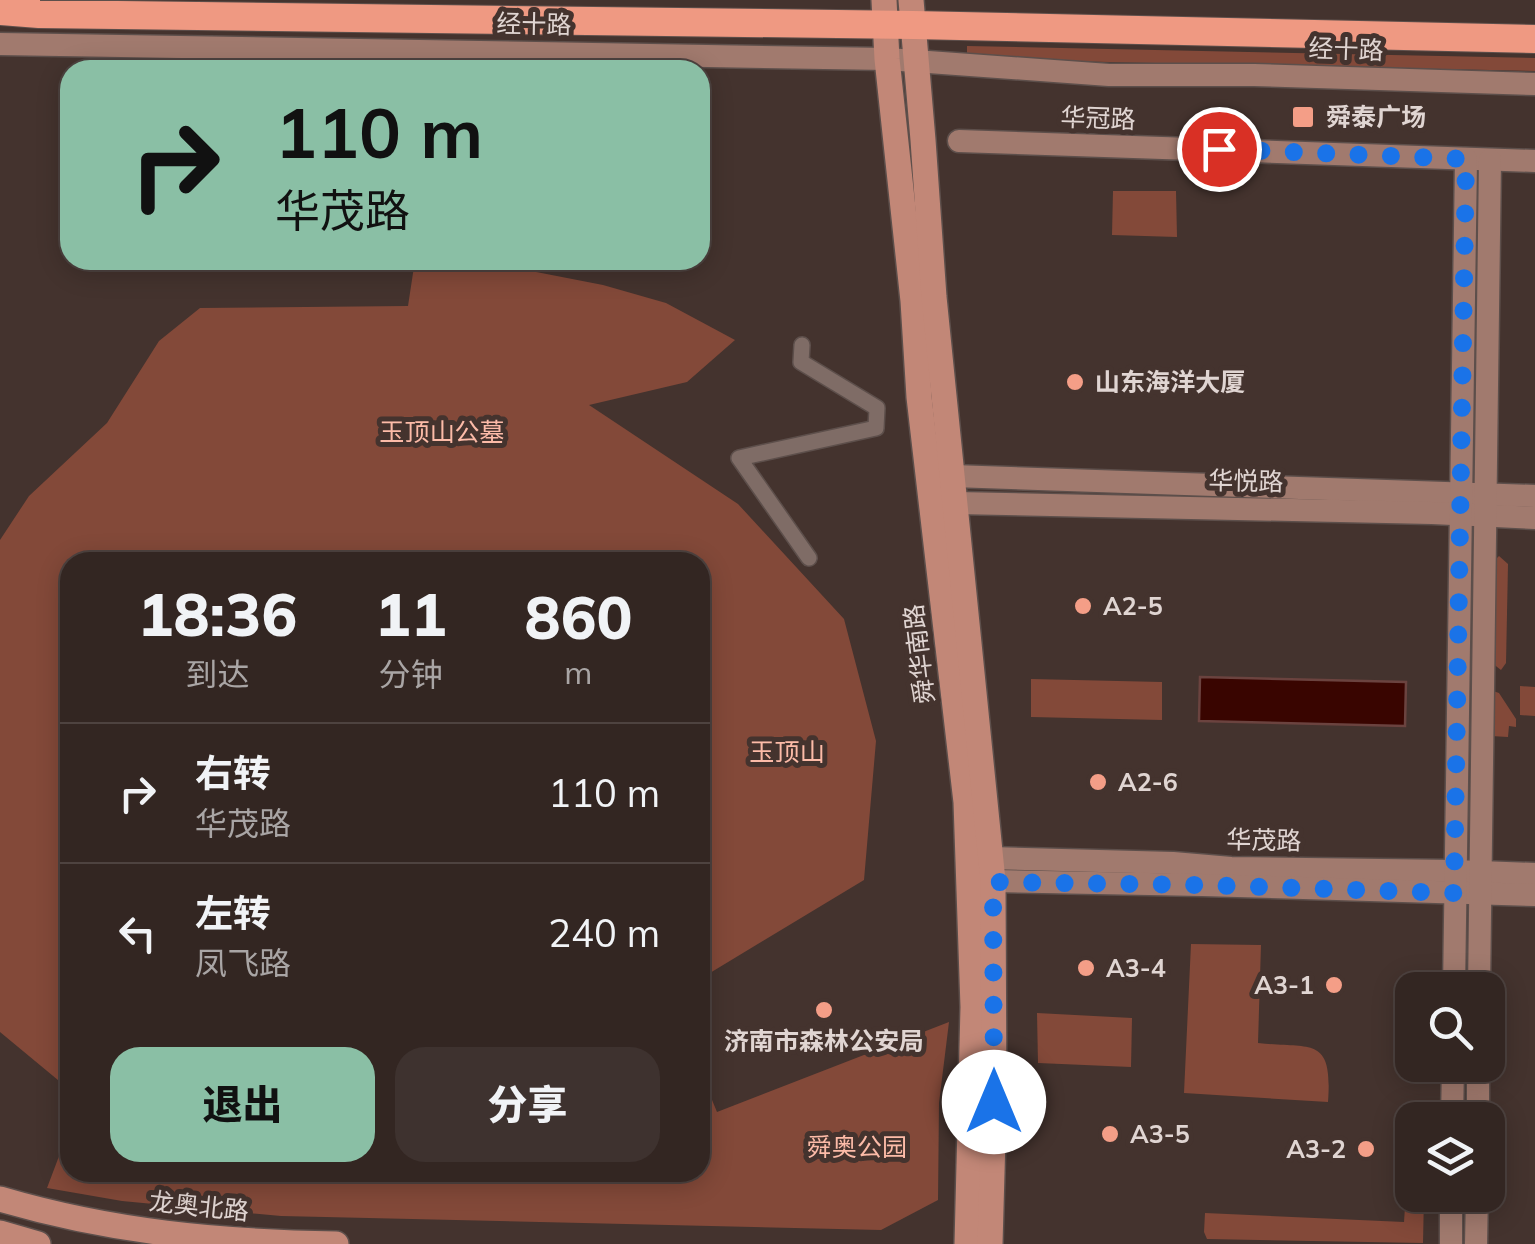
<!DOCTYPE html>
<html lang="zh">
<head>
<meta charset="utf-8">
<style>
	body { margin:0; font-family:Mulish,"Noto Sans SC",sans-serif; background:#3e322f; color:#f1f3f6; height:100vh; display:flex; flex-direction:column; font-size:38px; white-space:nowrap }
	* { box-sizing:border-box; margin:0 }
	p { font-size:32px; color:#a9a5a5 }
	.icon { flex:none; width:55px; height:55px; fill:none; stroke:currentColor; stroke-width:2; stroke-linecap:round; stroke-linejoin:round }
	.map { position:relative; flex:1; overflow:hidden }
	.details { position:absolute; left:60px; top:552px; width:650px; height:630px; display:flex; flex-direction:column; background:#332622; border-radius:30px; box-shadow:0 5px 25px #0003,0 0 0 2px #4e4340 }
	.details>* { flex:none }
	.top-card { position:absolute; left:60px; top:60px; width:650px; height:210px; border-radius:30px; box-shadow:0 5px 25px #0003,0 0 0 2px #4e4340; background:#8abfa5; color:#111; overflow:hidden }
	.controls { position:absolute; left:1395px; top:972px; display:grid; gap:20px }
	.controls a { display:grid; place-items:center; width:110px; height:110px; border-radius:20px; background:#332622; box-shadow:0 5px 25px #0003,0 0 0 2px #4e4340; font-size:50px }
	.pin { position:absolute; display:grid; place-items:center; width:85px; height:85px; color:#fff; margin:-42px; border:5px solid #fff; border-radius:50%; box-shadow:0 2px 10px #0007 }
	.me { position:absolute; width:110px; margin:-55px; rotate:0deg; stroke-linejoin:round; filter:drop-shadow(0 0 8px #0008) }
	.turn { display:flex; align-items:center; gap:35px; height:210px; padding:0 50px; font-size:45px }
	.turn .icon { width:130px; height:130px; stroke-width:2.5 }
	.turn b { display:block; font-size:70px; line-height:85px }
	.eta { display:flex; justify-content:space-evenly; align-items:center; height:170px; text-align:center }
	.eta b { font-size:60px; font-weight:800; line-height:70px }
	.button { display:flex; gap:20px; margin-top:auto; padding:20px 50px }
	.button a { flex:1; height:115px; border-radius:30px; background:#8abfa5; color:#111; font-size:40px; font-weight:800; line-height:115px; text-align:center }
	.button a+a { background:#3e322f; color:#f1f3f6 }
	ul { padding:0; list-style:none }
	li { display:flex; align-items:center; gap:30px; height:140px; padding:0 50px; border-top:2px solid #4e4340 }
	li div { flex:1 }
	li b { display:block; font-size:38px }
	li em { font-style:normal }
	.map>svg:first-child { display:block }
</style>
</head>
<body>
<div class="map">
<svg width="1535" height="1244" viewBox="0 0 1535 1244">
	<rect width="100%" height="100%" fill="#44332e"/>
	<!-- green -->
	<g fill="#834939">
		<polygon points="967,46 1535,58 1535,71 967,59"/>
		<polygon points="1113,191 1176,191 1177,237 1112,235"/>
		<polygon points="415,260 475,260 603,285 666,303 735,340 687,382 589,405 738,504 844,619 876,741 864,880 700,979 700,562 70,562 70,1090 0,1032 0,540 29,496 107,423 159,341 200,308 408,306"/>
		<polygon points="1499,556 1508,564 1506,663 1501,670 1492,663 1496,559"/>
		<polygon points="1031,679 1162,682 1162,720 1031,717"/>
		<polygon points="1520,686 1535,687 1535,716 1520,715"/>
		<polygon points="1493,691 1499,693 1516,719 1516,727 1509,726 1508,737 1491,736"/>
		<path d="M1191 944 1261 945 1258 1043C1311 1049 1333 1035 1328 1102L1184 1093Z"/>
		<polygon points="1037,1013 1132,1018 1131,1067 1038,1063"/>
		<polygon points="949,1022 939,1103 938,1200 881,1230 281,1216 122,1201 47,1188 70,1127 70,1172 700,1172 700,1071 717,1112"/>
		<polygon points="1407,1177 1412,1177 1412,1195 1424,1195 1423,1243 1207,1239 1204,1232 1205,1213 1404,1222"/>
	</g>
	<!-- water -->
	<polygon fill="#390500" stroke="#6b433f" stroke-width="2.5" points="1200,677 1406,682 1405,726 1199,721"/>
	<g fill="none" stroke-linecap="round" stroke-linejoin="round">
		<!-- street casing -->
		<g stroke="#5d4f4b" stroke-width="18">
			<polyline id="street" points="802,345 801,362 877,408 876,428 739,458 809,558"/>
		</g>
		<!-- secondary casing -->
		<g stroke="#5d4f4b" stroke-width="25">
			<g id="secondary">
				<polyline points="0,44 887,59 1109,75 1254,75 1535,84"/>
				<polyline points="959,141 1535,161"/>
				<polyline points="953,476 1535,496"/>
				<polyline points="956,503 1432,513 1535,518"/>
				<polyline points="991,858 1173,863 1231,868 1454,871 1535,874"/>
				<polyline points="993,881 1202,885 1535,895"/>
				<polyline points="1454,990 1466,159"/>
				<polyline points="1479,990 1490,160"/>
				<polyline points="1452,1120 1453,1065"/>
				<polyline points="1478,1120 1478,1065"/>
				<polyline points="1451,1244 1451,1195"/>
				<polyline points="1476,1244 1477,1195"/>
			</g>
		</g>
		<!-- primary casing -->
		<g stroke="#5d4f4b" stroke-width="28">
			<g id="primary">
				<polyline points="884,0 887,59 913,301 919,397 966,802 973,1007 967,1244"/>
				<polyline points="911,0 923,140 934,297 993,881 994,1102 990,1244"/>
				<path d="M0 1199C112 1232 219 1242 336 1244"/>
				<polyline points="0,1233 38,1244"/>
			</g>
		</g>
		<!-- highway casing -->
		<g stroke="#5d4f4b" stroke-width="30">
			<polyline id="highway" points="0,11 39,14 913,25 1535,39"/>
		</g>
		<!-- street -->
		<use href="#street" stroke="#7f6c66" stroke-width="15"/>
		<!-- secondary -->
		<use href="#secondary" stroke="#a17a6e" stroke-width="22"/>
		<!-- primary -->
		<use href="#primary" stroke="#c28777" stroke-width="25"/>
		<!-- highway -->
		<use href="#highway" stroke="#ef9982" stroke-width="28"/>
	</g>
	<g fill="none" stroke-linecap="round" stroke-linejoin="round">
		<!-- route -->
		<polyline stroke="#1a73e8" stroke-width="18" stroke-dasharray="0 32.4" points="994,1102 993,882 1202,885 1454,893 1466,159 1219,149"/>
	</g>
	<!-- markers -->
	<g fill="#f49e87" stroke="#44332e" stroke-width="4">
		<rect x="1291" y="105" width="24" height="24" rx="5"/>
		<circle cx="1075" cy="382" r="10"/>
		<circle cx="1083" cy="606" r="10"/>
		<circle cx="1098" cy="782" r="10"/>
		<circle cx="1086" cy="968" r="10"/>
		<circle cx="1334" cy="985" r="10"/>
		<circle cx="824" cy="1010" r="10"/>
		<circle cx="1110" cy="1134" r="10"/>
		<circle cx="1366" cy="1149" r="10"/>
	</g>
	<g text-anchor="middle" stroke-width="10" stroke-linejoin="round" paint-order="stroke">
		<!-- street labels -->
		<g font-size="25" fill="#e0d5d2" stroke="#44332e">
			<text transform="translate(534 24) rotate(1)" y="9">经十路</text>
			<text transform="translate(1346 49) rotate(2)" y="9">经十路</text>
			<text transform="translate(1098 118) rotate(2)" y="9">华冠路</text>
			<text transform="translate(1246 481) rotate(1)" y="9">华悦路</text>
			<text transform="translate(919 654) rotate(-97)" y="9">舜华南路</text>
			<text transform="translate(1264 840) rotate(1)" y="9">华茂路</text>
			<text transform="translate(199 1206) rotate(6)" y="9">龙奥北路</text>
		</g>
		<!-- poi labels -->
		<g font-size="25" font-weight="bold" fill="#e0d5d2" stroke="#44332e" text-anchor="start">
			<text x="1326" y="126">舜泰广场</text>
			<text x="1095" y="391">山东海洋大厦</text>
			<text x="1103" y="615">A2-5</text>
			<text x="1118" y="791">A2-6</text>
			<text x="1106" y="977">A3-4</text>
			<text x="1314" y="994" text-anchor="end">A3-1</text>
			<text x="824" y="1050" text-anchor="middle">济南市森林公安局</text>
			<text x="1130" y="1143">A3-5</text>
			<text x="1346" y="1158" text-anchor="end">A3-2</text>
		</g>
		<!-- park labels -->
		<g font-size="25" fill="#fcbba8" stroke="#44332e">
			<text x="442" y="441">玉顶山公墓</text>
			<text x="787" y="761">玉顶山</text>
			<text x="857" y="1156">舜奥公园</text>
		</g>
	</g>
</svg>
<div class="controls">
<a><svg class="icon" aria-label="search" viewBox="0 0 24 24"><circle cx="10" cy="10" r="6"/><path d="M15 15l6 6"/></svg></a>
<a><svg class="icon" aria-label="layers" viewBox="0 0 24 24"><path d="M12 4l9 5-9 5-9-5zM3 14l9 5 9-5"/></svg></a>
</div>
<div class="pin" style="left:1219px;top:149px;background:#d93025"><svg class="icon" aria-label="arrive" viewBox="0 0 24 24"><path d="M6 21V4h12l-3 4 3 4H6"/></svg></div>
<svg class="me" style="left:994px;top:1102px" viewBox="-20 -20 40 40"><circle r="19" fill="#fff"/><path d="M0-13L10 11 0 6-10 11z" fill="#1a73e8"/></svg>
<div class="top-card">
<div class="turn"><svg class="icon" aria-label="right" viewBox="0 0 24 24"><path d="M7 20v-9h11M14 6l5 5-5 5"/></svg><div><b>110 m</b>华茂路</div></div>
</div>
<section class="details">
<div class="eta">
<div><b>18:36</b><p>到达</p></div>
<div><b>11</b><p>分钟</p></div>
<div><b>860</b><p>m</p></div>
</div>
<ul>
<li><svg class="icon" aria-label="right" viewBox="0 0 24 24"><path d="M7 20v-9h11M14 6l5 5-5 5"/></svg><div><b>右转</b><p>华茂路</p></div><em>110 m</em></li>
<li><svg class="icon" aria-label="left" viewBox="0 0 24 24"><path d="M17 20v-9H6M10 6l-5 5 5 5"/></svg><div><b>左转</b><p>凤飞路</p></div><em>240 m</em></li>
</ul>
<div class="button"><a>退出</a><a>分享</a></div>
</section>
</div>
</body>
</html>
